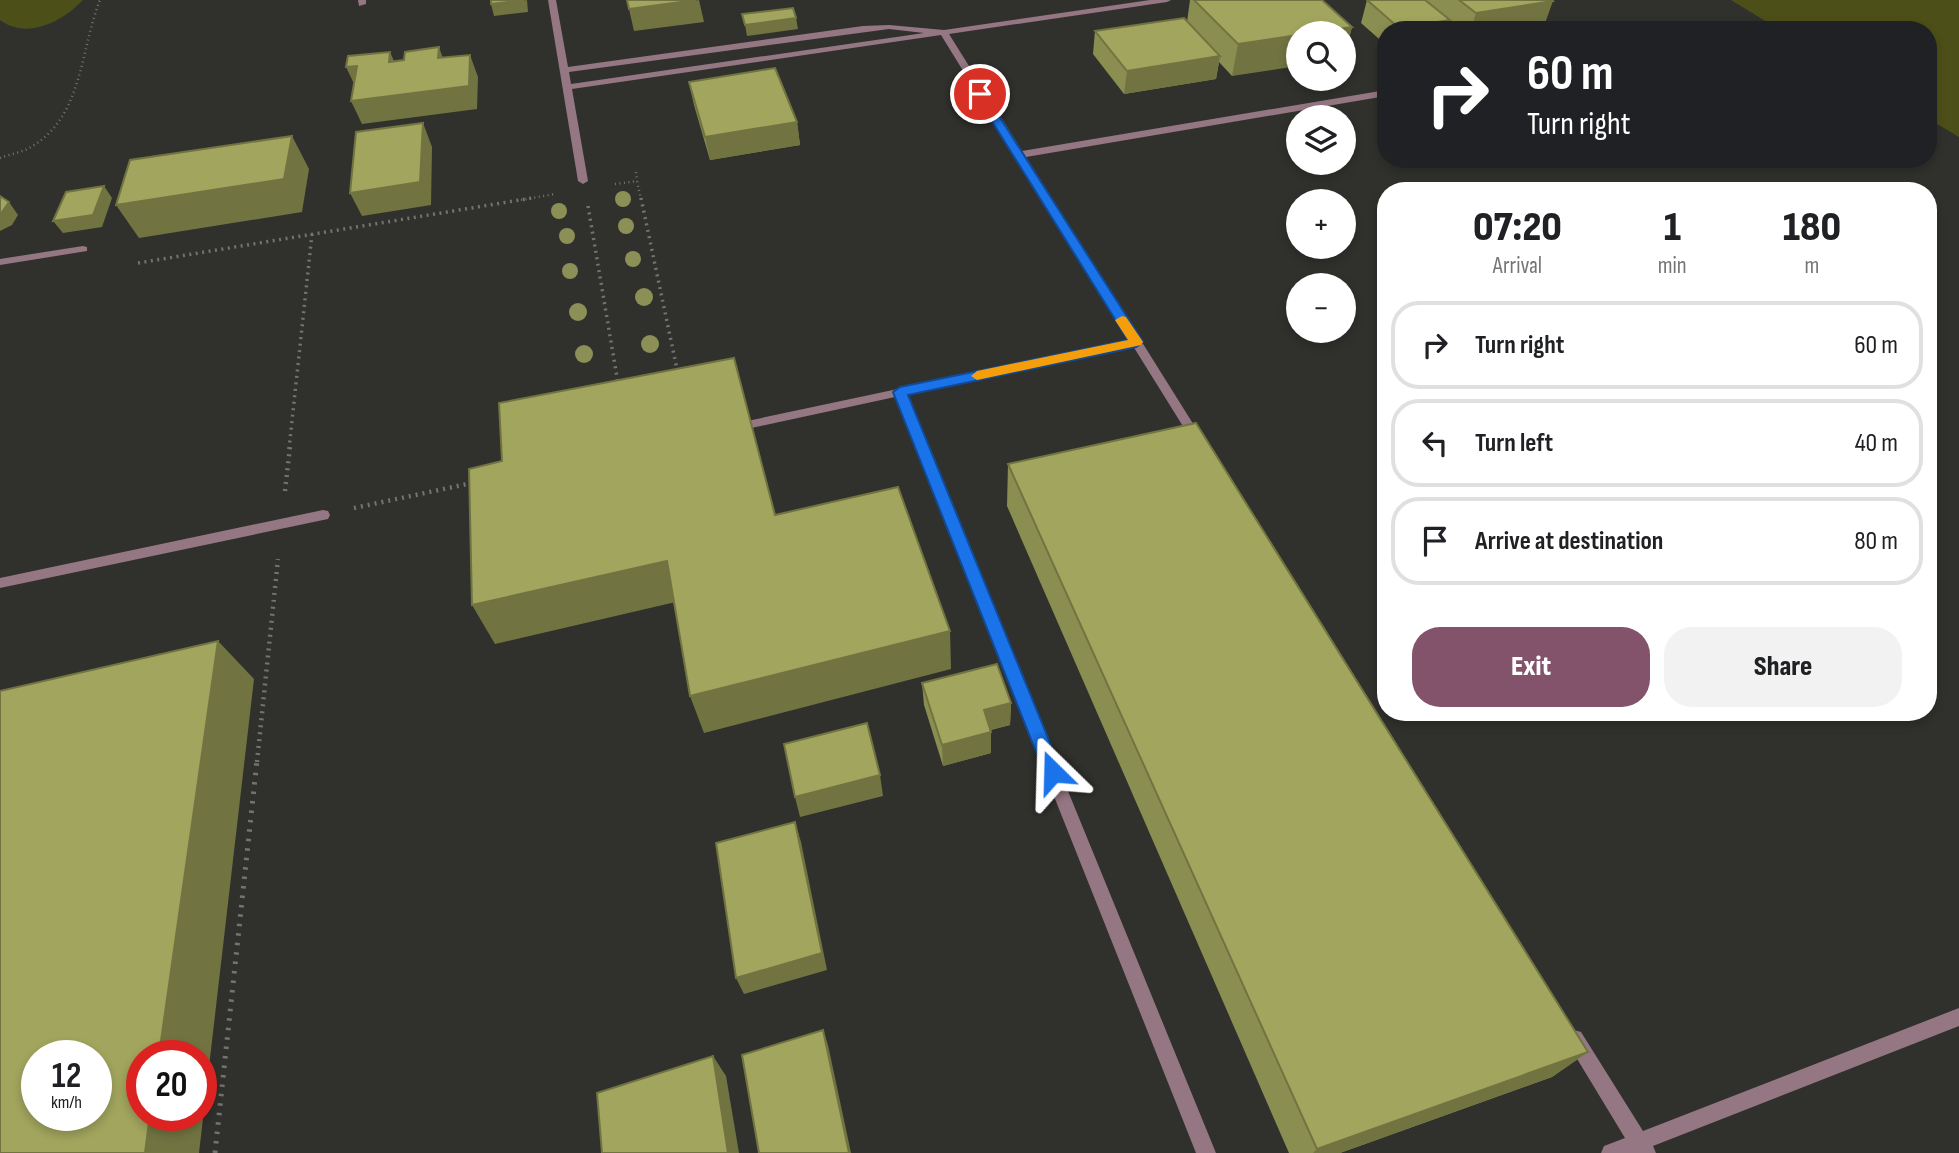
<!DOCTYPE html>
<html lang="en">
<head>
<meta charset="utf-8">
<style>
	body { margin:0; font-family:"Sofia Sans Condensed",sans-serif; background:#f2f2f2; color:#202124; height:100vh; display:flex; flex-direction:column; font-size:26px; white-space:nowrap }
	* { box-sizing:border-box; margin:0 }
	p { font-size:23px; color:#757577 }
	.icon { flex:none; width:38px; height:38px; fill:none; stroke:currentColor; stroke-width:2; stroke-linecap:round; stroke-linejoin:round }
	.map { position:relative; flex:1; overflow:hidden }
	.drawer { position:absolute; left:1377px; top:182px; width:560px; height:539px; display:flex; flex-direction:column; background:#fff; border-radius:28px; box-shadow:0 4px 10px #0003 }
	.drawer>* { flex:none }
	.top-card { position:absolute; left:1377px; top:21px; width:560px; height:147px; border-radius:28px; box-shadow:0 4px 10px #0003; background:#202124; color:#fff; overflow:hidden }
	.controls { position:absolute; left:1286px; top:21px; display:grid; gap:14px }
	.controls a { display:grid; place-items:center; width:70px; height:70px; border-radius:50%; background:#fff; box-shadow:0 4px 10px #0003; font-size:35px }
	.speed { position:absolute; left:21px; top:1040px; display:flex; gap:14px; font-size:35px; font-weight:700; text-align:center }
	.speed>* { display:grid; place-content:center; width:91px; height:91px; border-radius:50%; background:#fff; box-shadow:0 4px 10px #0003; line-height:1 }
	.speed small { font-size:18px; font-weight:400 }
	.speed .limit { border:10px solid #d22; background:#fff; color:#111 }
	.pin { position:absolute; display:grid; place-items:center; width:60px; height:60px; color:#fff; margin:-30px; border:4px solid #fff; border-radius:50%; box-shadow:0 2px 7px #0007 }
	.me { position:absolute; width:77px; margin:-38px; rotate:338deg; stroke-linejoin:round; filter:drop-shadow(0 0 5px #0008) }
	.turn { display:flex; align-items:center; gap:24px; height:147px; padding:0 35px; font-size:32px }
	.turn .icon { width:91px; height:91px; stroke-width:2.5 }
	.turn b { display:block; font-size:49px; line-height:60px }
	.eta { display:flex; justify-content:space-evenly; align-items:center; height:119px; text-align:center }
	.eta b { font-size:42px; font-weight:800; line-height:49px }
	.primary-button { display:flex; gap:14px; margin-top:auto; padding:14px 35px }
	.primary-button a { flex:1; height:80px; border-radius:28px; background:#83526b; color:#fff; font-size:28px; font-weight:800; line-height:80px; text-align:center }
	.primary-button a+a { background:#f2f2f2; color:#202124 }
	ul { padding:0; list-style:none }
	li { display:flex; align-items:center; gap:21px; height:88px; margin:0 14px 10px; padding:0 21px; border:4px solid #e0e0e0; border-radius:28px }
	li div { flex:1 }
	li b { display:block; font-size:26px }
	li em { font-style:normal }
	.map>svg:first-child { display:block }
</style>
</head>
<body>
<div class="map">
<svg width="1959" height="1153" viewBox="0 0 1959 1153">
	<rect width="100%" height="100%" fill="#30312d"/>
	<!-- green -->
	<g fill="#4d4f19">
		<path d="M0 0H83C62 22 27 40 0 20Z"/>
		<polygon points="1731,0 1959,0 1959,137 1929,119 1928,30 1780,30"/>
	</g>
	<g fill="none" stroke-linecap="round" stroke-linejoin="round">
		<!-- path-far3 -->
		<g stroke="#737370" stroke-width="2.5" stroke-dasharray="1 3.5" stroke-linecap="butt">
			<path d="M0 158C10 154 21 153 31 147 83 117 80 50 100 0"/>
			<polyline points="636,172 637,181"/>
			<polyline points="615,184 637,181 641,200"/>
			<polyline points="521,200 555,194"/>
		</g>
		<!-- path-far2 -->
		<g stroke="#737370" stroke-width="3.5" stroke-dasharray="2 4.5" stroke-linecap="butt">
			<polyline points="641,198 678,374"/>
			<polyline points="588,206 618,383"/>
			<polyline points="138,263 532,198"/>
			<polyline points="289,449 312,234"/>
		</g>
		<!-- path-far1 -->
		<g stroke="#737370" stroke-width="4.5" stroke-dasharray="2 5" stroke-linecap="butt">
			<polyline points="285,491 290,447"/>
			<polyline points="354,508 472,483"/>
			<polyline points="257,762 278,559"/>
		</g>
		<!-- path -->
		<polyline stroke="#737370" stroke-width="5" stroke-dasharray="2.5 7" stroke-linecap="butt" points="215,1153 257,760"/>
		<!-- service -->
		<g fill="#957683" fill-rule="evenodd">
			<polygon points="358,0 366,0 366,4 359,6"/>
			<path d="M548 0H556L568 67 863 26 889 25 944 30 1150 0H1171L1167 2 949 34 1022 151 1386 90V96L1026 157 1202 438 1204 441 1202 444H1194L1133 346 906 395 1216 1153H1196L895 397 733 432 727 428 733 424 1129 340 941 35 572 89 588 181 583 184 578 181ZM889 29 924 33 571 84 569 72Z"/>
			<polygon points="83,246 87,247 87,251 0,265 0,259"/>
			<polygon points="323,510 328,511 330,515 328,519 0,588 0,578"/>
			<polygon points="1959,1008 1959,1026 1653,1146 1656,1153 1601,1153 1604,1146 1625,1138 1565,1039 1567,1032 1574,1030 1581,1032 1643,1131"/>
		</g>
	</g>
	<!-- trees -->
	<g fill="#8c9056">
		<circle cx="623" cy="199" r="8"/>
		<circle cx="559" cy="211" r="8"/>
		<circle cx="626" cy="226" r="8"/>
		<circle cx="567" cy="236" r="8"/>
		<circle cx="633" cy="259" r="8"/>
		<circle cx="570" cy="271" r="8"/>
		<circle cx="644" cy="297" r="9"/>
		<circle cx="578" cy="312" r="9"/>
		<circle cx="650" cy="344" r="9"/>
		<circle cx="584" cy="354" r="9"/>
	</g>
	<!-- wall -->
	<g fill="#8a8e50">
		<polygon points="1190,0 1322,0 1352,27 1344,57 1344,33 1232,76 1219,62 1216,79 1124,94 1093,54 1095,31 1187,22"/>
		<polygon points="1367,0 1552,0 1545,23 1504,30 1462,30 1450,21 1447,30 1386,30 1386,45 1361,23"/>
		<polygon points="689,82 797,122 800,145 710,160 694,105"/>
		<polygon points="1008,464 1588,1052 1552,1077 1340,1153 1289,1153 1007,506"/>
		<polygon points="922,683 1011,703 1010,725 991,730 991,753 943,766 924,705"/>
	</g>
	<!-- shaded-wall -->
	<g fill="#717441">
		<polygon points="527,0 528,12 494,16 491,4"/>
		<polygon points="699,0 704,22 634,31 629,9"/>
		<polygon points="1553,1 1545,23 1504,30 1471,30 1476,13"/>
		<polygon points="796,18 798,29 747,36 745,25"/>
		<polygon points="1450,20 1447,30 1398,30 1399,28"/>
		<polygon points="1352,27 1344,57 1344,33 1309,33"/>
		<polygon points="1298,35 1298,66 1232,76 1238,44"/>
		<polygon points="439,47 447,70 438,58"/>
		<polygon points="390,52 400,75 389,62"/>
		<polygon points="470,55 478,77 477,109 362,124 351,101"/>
		<polygon points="1220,56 1216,79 1124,94 1127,71"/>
		<polygon points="357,66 357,90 346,67"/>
		<polygon points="797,122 800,145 710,160 705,137"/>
		<polygon points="423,123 432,147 431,205 362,216 350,193"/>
		<polygon points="292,136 309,169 302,212 139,238 116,205"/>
		<polygon points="104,186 112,198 102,227 63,233 53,221"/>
		<polygon points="9,202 18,215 12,225 0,231 0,214"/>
		<polygon points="667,561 680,601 495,644 472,605"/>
		<polygon points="950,631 951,669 704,733 690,696"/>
		<polygon points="218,641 254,679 199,1153 145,1153 150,1115 201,1115 201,1055 159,1055"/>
		<polygon points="1011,703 1010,725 984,731 984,710"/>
		<polygon points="991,732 991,753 943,766 942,745"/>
		<polygon points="880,775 883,796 800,817 795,797"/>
		<polygon points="795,822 801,842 827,970 744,994 736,978"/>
		<polygon points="823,1030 828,1045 851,1153 849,1153"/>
		<polygon points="1588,1052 1552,1077 1340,1153 1313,1153 1317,1149"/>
		<polygon points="713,1056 726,1076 739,1153 728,1153"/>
	</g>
	<!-- building -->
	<g fill="#a1a55d" stroke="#717441" stroke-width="2" fill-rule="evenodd">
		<polygon points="491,0 524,0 491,4"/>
		<polygon points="627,0 696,0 629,9"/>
		<polygon points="1194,0 1322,0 1352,27 1309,33 1298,33 1298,35 1238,44"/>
		<polygon points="1367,0 1425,0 1450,20 1399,28"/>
		<polygon points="1459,0 1552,0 1553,1 1476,13"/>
		<polygon points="793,8 796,18 745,25 742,14"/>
		<polygon points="1184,18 1220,56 1127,71 1095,31"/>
		<polygon points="439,47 438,58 470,55 469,86 351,101 357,66 346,67 348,56 390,52 389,62 404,60 405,52"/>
		<polygon points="775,68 797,122 705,137 689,82"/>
		<polygon points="423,123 420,182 350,193 356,132"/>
		<polygon points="292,136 284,179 116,205 130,160"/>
		<polygon points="104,186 93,215 53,221 66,192"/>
		<polygon points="0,196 9,202 2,212 0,214"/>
		<polygon points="734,358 775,515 898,487 950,631 690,696 667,561 472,605 469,469 502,461 499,403"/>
		<polygon points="1196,423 1588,1052 1317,1149 1008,464"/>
		<path d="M218 641 159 1055H142V1115H150L145 1153H0V691ZM37 1055H96V1115H37Z"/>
		<polygon points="997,664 1011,703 984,710 991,732 942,745 922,683"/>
		<polygon points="867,723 880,775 795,797 784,744"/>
		<polygon points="795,822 822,953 736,978 716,843"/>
		<polygon points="823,1030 849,1153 759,1153 742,1055"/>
		<polygon points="713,1056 728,1153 602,1153 597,1093"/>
	</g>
	<!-- route -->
	<polygon fill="#1a73e8" stroke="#114b97" stroke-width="2" points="980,91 985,94 1143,342 1136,347 908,395 1062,772 1059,778 1053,781 1046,778 1044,772 893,392 900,387 1128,340 975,94"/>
	<!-- slow -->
	<polygon fill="#f59e0b" points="1122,316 1126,317 1143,342 1141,345 977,380 971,376 977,371 1128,340 1115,320"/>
</svg>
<div class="controls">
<a><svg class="icon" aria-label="search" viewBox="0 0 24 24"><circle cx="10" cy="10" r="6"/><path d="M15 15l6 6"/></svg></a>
<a><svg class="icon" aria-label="layers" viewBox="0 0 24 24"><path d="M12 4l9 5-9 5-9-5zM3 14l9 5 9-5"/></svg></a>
<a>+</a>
<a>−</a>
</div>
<div class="speed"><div>12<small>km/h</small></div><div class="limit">20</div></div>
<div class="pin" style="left:980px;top:94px;background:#d93025"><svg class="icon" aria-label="arrive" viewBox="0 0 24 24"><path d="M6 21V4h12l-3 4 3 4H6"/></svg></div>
<svg class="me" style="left:1053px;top:772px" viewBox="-20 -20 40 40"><path d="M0-17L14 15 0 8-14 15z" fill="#1a73e8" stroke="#fff" stroke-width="4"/></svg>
<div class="top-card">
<div class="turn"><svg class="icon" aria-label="right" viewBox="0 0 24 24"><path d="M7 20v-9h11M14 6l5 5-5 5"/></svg><div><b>60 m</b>Turn right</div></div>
</div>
<section class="drawer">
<div class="eta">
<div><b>07:20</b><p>Arrival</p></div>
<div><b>1</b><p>min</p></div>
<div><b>180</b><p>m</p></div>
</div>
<ul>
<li><svg class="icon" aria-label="right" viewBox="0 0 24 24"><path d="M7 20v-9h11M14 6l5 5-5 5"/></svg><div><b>Turn right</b></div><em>60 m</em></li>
<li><svg class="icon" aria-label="left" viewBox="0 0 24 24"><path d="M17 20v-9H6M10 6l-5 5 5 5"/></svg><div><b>Turn left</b></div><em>40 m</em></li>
<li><svg class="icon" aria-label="arrive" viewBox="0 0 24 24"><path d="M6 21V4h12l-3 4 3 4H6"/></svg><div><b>Arrive at destination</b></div><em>80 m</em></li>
</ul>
<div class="primary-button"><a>Exit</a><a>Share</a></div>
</section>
</div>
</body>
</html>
